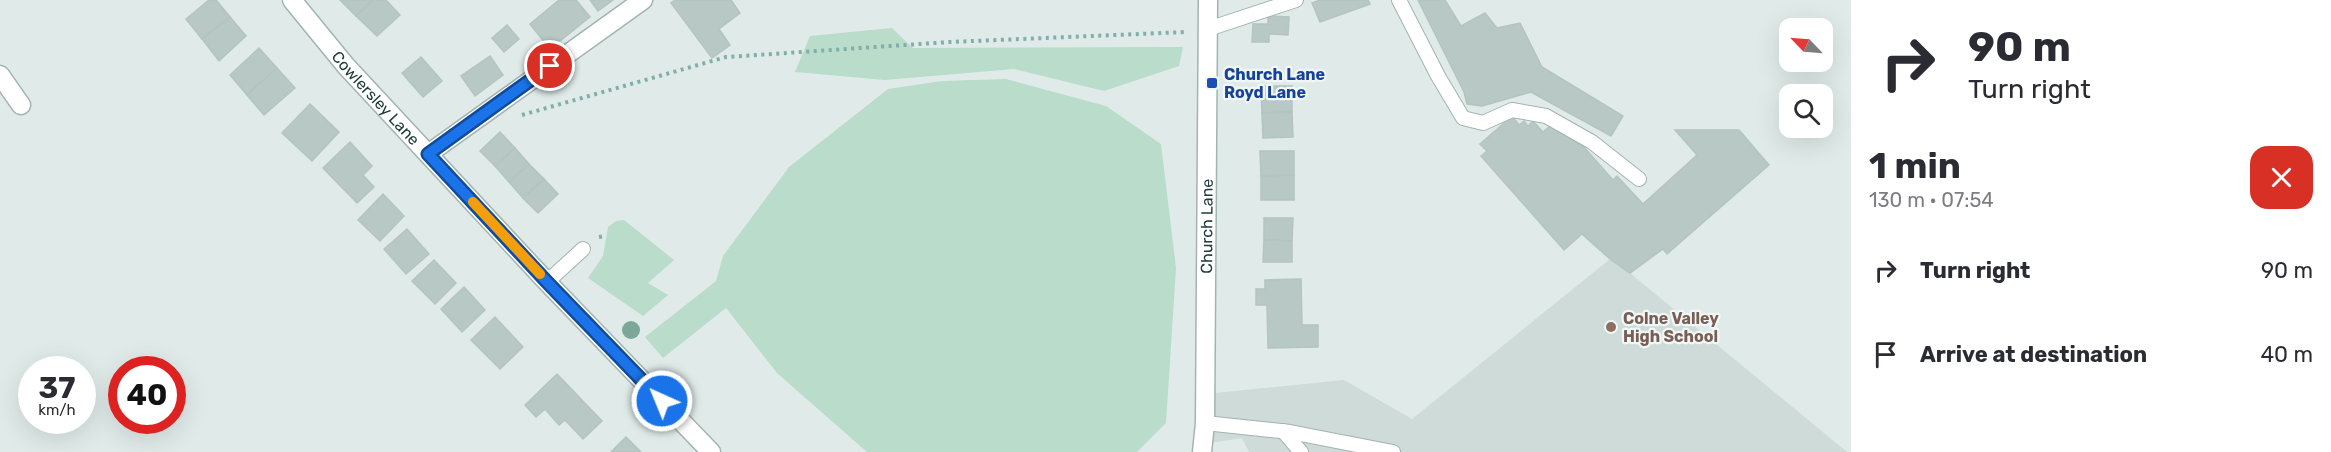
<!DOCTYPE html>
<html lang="en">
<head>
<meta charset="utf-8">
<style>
	body { margin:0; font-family:Rubik,sans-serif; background:#f2f2f3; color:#2b2b33; height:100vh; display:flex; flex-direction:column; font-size:22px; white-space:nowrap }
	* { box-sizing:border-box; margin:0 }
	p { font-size:20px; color:#7c7c81 }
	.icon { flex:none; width:33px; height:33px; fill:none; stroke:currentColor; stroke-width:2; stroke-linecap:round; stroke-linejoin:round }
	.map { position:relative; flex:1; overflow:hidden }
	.side { display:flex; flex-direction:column; background:#fff; width:480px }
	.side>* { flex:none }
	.guide { background:#fff; color:#2b2b33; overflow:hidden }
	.needle { width:39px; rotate:295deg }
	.controls { position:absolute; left:1779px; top:18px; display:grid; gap:12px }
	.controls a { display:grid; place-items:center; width:54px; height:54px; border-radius:12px; background:#fff; box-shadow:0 6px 24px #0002; font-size:30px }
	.speed { position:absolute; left:18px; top:356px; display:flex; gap:12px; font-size:30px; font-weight:700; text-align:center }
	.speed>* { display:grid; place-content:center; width:78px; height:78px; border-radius:50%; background:#fff; box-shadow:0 6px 24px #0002; line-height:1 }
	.speed small { font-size:15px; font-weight:400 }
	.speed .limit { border:9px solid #d22; background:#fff; color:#111 }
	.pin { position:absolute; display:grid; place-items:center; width:51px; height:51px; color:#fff; margin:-26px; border:3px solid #fff; border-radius:50%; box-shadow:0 2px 6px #0007 }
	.me { position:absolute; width:66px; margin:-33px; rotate:316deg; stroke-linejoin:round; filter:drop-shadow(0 0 4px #0008) }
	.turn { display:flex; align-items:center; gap:21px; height:126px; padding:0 18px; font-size:27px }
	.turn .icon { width:78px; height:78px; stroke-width:2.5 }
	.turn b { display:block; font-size:42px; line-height:51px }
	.round { display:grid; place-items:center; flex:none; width:63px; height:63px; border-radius:18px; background:#f2f2f3 }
	.headline { display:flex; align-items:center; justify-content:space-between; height:102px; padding:0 18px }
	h1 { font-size:36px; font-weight:700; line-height:45px }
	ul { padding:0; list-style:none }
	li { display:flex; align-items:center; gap:18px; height:84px; padding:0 18px }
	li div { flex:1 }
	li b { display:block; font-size:22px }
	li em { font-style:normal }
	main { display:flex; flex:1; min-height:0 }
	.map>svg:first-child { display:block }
</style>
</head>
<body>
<main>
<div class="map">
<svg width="1851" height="452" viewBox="0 0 1851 452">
	<rect width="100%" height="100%" fill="#e0ebe9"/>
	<!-- built -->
	<polygon fill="#cedbd8" points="1610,259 1630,273 1847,452 1249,452 1242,438 1210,443 1215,393 1344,380 1412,419"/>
	<!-- green -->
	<g fill="#b9dccb">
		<polygon points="892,28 913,48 1183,47 1179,66 1104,91 1014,69 885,80 795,72 810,36"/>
		<polygon points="1006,79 1106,106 1161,144 1176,268 1166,423 1137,452 867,452 777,373 726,308 663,358 645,337 716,281 723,256 789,167 888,89 942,81"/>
		<polygon points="624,220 674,260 648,283 668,295 643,316 588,278 603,256 608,227 616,221"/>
	</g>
	<!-- building -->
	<g fill="#b8c8c5" stroke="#b3c4c1" stroke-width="1.5">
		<polygon points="209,0 216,0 230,17 202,39 186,19"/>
		<polygon points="340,0 373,0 356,16"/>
		<polygon points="373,0 386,0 400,15 377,36 356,16"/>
		<polygon points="559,0 576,0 590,17 550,49 530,24"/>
		<polygon points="590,0 613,0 598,11"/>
		<polygon points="675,0 731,0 740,13 719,29 730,45 712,58 671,3"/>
		<polygon points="1320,0 1368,0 1370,4 1320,22 1312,3"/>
		<polygon points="1418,0 1445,0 1461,26 1485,13 1497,28 1520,23 1542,67 1623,116 1611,136 1531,92 1482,106 1467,104 1464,92"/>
		<polygon points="1268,16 1289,17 1288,35 1269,34 1269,42 1252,42 1253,24 1268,24"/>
		<polygon points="230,17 246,36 219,61 202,39"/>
		<polygon points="507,25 519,39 504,52 492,38"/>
		<polygon points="259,48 277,68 247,95 230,75"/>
		<polygon points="490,56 503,75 475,96 461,76"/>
		<polygon points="421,57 442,81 423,97 402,73"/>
		<polygon points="277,68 295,88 264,115 247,95"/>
		<polygon points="1261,86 1292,86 1292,112 1262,113"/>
		<polygon points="310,104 339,132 312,161 282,133"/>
		<polygon points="1292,112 1293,137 1263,138 1262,113"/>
		<polygon points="1512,116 1519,125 1524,121 1528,126 1533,121 1543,132 1550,126 1583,146 1613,180 1617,176 1643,204 1697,155 1675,130 1739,130 1769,165 1667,254 1663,249 1630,273 1610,259 1582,234 1564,250 1481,156 1487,151 1480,144"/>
		<polygon points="500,132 515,148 495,166 480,151"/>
		<polygon points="350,142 372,166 363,175 374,187 357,203 323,168"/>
		<polygon points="515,148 529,164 509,182 495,166"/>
		<polygon points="1260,151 1294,151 1294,175 1261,176"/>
		<polygon points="529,164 544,179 523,198 509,182"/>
		<polygon points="1294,175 1294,200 1261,200 1261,176"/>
		<polygon points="544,179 558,194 538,213 523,198"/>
		<polygon points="383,194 404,216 380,241 358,220"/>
		<polygon points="1264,218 1293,218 1292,241 1264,240"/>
		<polygon points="407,229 429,254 406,274 384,249"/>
		<polygon points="1264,240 1292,241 1292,262 1263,262"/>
		<polygon points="434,260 456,283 435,304 412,281"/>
		<polygon points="1301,279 1302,325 1318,325 1318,347 1268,348 1267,305 1256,305 1256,289 1265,289 1265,280"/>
		<polygon points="464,287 485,310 462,332 441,309"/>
		<polygon points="495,317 523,347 500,369 471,340"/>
		<polygon points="557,374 602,421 583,439 565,420 559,425 545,409 536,417 525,405"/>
		<polygon points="626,437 641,452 611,452"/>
	</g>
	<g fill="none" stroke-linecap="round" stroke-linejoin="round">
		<!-- service casing -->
		<g stroke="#a3b3b1" stroke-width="16">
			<g id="service">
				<polyline points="1399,0 1438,76 1463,118 1483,123 1512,110 1546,116 1592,142 1639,179"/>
				<polyline points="1208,29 1296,0"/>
				<polyline points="547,282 583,249"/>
				<polyline points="1205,423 1290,432 1393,452"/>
				<polyline points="1283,431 1301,452"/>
			</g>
		</g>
		<!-- minor casing -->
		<g stroke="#a3b3b1" stroke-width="21">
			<g id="minor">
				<polyline points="0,75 21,105"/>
				<polyline points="428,154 643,0"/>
				<path id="s1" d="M1202 452 1205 423 1208 0"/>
			</g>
		</g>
		<!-- tertiary casing -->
		<g stroke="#a3b3b1" stroke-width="21">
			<g id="tertiary">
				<path id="s2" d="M292 0 346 66 547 282 711 452"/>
			</g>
		</g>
		<!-- path -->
		<g stroke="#81aeab" stroke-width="4" stroke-dasharray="3 4.5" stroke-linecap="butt">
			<polyline points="522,115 726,57 950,42 1186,32"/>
			<polyline points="599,237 606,236"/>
		</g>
		<!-- service -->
		<use href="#service" stroke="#fff" stroke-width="14"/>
		<!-- minor -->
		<use href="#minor" stroke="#fff" stroke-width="18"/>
		<!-- tertiary -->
		<use href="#tertiary" stroke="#fff" stroke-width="18"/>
	</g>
	<!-- trees -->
	<circle fill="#7da899" cx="631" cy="330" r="9"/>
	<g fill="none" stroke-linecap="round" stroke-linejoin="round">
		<!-- route casing -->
		<g stroke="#114b97" stroke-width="15">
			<polyline id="route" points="550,66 428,154 547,282 662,401"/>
		</g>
		<!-- route -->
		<use href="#route" stroke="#1a73e8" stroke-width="10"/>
		<!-- slow -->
		<polyline stroke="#f59e0b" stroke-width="10" points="473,202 540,274"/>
	</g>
	<!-- markers -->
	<rect fill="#1a4fb4" stroke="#f0f7f6" stroke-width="2" x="1206" y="77" width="12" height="12" rx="3"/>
	<circle fill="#8d6e63" stroke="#f0f7f6" stroke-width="2" cx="1611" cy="327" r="6"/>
	<g text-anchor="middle" stroke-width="4.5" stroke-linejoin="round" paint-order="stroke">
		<!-- transit labels -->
		<g font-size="16" font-weight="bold" fill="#164399" stroke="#f0f7f6" text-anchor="start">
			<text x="1224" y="80">Church Lane<tspan x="1224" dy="18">Royd Lane</tspan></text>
		</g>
		<!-- street labels -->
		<g font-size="16" fill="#213b3a" stroke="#f0f7f6">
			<text dy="6" stroke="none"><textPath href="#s2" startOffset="129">Cowlersley Lane</textPath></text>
			<text dy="6" stroke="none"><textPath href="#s1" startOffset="226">Church Lane</textPath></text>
		</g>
		<!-- education labels -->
		<g font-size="16" font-weight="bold" fill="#785e54" stroke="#f0f7f6" text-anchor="start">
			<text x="1623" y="324">Colne Valley<tspan x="1623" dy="18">High School</tspan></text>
		</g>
	</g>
</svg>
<div class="controls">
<a><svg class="needle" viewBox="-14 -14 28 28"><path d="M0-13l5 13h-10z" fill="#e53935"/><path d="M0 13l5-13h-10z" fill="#7c7c81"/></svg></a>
<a><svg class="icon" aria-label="search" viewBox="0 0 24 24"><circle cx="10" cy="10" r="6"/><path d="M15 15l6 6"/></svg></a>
</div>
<div class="speed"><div>37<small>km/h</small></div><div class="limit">40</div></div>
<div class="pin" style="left:550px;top:66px;background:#d93025"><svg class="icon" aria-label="arrive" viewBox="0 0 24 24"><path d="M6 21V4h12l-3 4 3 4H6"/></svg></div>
<svg class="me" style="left:662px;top:401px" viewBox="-20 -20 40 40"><circle r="17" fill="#1a73e8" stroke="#fff" stroke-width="3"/><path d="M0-11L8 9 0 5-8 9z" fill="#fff"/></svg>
</div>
<section class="side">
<div class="guide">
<div class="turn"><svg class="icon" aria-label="right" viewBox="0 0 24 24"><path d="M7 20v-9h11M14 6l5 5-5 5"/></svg><div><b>90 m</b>Turn right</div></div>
</div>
<div class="headline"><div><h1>1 min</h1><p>130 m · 07:54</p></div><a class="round" style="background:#d93025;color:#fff"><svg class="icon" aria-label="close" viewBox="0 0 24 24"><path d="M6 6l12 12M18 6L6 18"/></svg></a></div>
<ul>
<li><svg class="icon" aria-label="right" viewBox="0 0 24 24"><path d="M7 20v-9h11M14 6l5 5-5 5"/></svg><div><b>Turn right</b></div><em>90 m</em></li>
<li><svg class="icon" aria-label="arrive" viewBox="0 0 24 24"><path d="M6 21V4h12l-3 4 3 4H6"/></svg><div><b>Arrive at destination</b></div><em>40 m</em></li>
</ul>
</section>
</main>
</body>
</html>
